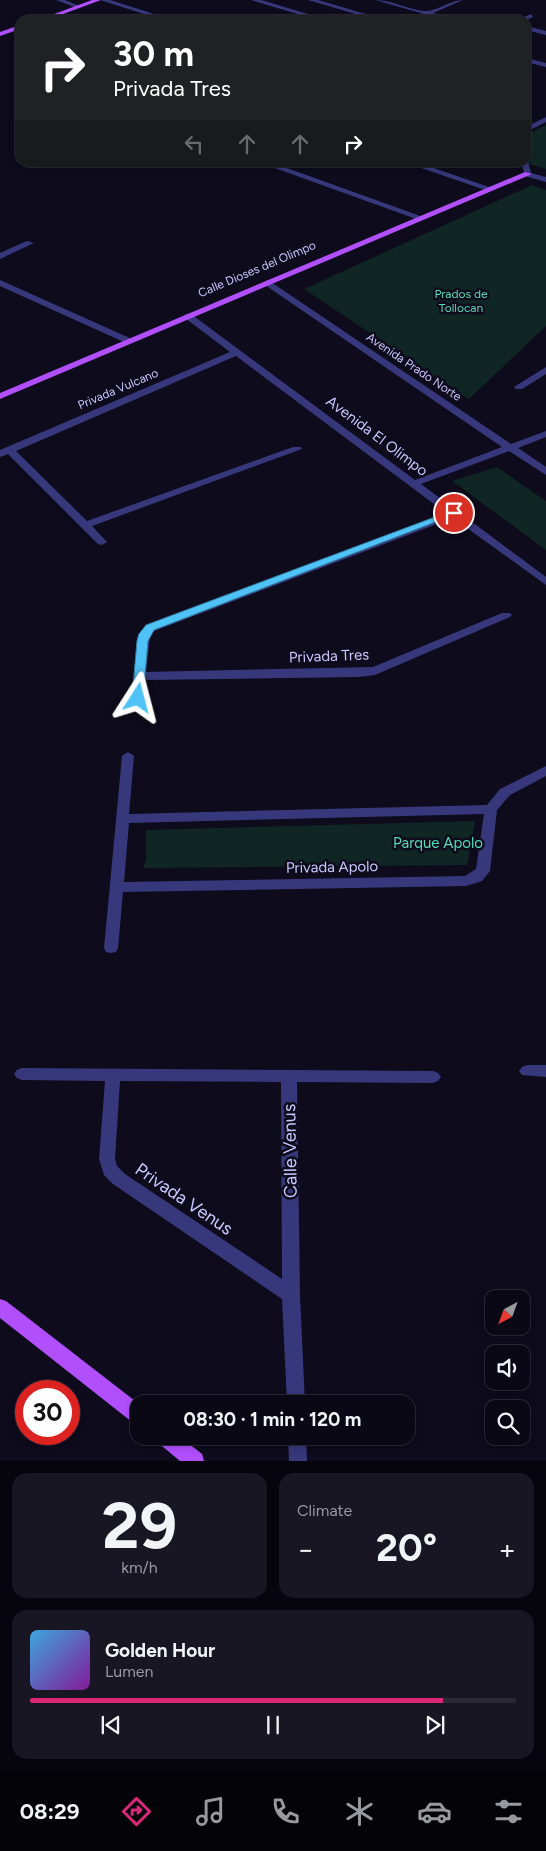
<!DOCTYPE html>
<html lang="en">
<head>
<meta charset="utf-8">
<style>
  :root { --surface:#0a0815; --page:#181622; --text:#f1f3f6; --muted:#999aa0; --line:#2a2934; --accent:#db2777 }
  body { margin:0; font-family:Figtree,sans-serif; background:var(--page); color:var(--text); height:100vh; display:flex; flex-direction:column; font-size:19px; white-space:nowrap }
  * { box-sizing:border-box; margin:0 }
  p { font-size:16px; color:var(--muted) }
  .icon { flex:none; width:28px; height:28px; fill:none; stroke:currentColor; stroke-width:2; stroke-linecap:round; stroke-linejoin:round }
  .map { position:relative; height:1461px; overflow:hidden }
  .side { display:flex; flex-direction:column; gap:12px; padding:12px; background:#06040c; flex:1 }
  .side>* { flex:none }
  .guide { position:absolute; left:15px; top:15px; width:516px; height:152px; border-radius:15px; box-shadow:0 2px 8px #0003,0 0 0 1px var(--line); background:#202124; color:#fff; overflow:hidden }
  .needle { width:32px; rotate:221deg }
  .buttons { position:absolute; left:485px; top:1290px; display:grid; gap:10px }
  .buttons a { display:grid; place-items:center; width:45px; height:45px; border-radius:10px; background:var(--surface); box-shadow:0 2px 8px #0003,0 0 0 1px var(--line); font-size:25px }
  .speed { position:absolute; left:15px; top:1380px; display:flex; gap:10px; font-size:25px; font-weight:700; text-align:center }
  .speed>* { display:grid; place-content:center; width:65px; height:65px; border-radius:50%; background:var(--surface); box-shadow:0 2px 8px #0003,0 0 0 1px var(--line); line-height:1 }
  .speed .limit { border:8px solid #d22; background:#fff; color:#111 }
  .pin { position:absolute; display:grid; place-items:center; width:42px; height:42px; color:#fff; margin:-21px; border:2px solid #fff; border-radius:50%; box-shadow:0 1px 5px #0007 }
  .me { position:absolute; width:55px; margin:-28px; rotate:9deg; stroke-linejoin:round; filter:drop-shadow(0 0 4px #0008) }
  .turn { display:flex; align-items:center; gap:18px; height:105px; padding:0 15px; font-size:22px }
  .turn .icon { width:65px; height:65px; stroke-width:2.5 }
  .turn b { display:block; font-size:35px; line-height:42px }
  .lanes { display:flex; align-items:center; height:48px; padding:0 15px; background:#0003; justify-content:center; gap:25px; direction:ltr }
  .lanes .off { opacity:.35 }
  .big { font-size:38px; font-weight:700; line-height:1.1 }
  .side .card { flex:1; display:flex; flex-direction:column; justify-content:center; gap:8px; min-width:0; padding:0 18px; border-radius:15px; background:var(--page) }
  .side .dial { align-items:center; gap:0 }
  .dial b { font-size:65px; line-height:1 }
  .song { display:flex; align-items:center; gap:15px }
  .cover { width:60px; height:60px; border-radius:8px; background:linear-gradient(135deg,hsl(200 70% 55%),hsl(290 70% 35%)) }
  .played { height:5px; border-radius:2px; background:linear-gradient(90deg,var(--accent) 85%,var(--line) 85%) }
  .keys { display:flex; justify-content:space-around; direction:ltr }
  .heat { display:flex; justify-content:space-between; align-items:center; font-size:28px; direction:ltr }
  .side .tiles { flex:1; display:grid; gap:12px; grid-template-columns:1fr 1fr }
  .card:last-child { grid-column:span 2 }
  .trip { position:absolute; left:130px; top:1395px; width:285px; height:50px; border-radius:15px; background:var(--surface); box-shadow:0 2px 8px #0003,0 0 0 1px var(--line); font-weight:700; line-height:50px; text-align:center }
  .dock { display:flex; height:80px; justify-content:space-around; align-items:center; background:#040308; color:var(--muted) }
  .dock .icon { width:35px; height:35px }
  .dock .selected { color:var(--accent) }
  .dock b { font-size:22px; color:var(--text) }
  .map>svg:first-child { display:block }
  .green { fill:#0f2624 }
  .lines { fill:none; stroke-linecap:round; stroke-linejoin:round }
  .minor { fill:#37387b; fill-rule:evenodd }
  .major { fill:#b14ffd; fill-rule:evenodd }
  .route { fill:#4fc3f7; stroke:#337fa1 }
  .labels { text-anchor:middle; stroke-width:5; stroke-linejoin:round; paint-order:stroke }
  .far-street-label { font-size:12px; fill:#cac7fe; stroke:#0d0b1c }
  .far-park-label { font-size:12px; fill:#55dcb2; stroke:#0d0b1c }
  .street-label { font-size:15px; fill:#cac7fe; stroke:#0d0b1c }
  .park-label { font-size:15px; fill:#55dcb2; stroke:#0d0b1c }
  .near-street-label { font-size:18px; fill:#cac7fe; stroke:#0d0b1c }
</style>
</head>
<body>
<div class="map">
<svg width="546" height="1461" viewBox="0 0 546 1461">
  <rect width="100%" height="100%" fill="#0d0b1c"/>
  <g class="green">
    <path d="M546,125V169L525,163L526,135Z"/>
    <path d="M532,185L546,190V326L469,399L304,289Z"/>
    <path d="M497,467L546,501V550L452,481Z"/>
    <path d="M475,821L467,865L143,868L146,860V830Z"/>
  </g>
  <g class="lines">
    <g class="minor">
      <path d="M56,0H65L82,7L77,8Z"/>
      <path d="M100,0H110L173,20H163Z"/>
      <path d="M251,0H261L328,20H318Z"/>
      <path d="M308,0H318L386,20H376Z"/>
      <path d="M375,0C393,0 408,10 425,11C436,12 450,0 463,0L433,13L455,20H445Z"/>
      <path d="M531,14L533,17L526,20H518Z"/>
      <path d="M526,26L546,31V35L526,30Z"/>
      <path d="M526,58L546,63V67L526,62Z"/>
      <path d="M546,117V122L526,132V127Z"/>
      <path d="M258,162H270L426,218L419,220Z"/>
      <path d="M404,162H416L495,189L488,191Z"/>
      <path d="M517,162H528L531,173L546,177V182L525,176L522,165Z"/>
      <path d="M27,241L34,243L0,259V253Z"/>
      <path d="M0,280L132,339L134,341L126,343L0,286Z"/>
      <path d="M268,280L511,444L546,431V437L518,448L546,467V475L509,451L421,484L546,577V585L453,518L154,631L150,636L146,672L373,667L502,613H510L512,615L510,617L375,675L358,677L146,680L144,698L138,702L134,701L132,698L137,641L138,635L146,625L446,513L236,356L16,451L87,521L293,447H301L302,449L92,526L107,542L102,545L98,544L8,454L0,457V450L230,352L185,318V314H191L415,480L502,447L265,285V281Z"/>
      <path d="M546,367V374L522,389H516L514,387Z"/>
      <path d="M128,752L134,756L129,814L487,805L500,789L546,766V776L510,795L497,810L490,871L482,881L466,886L123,892L118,948L116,952L111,953L106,952L104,948L122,756ZM484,814L476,869L465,876L124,882L129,823Z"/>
      <path d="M527,1065H546V1077L522,1075L519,1071L522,1067Z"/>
      <path d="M22,1068L433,1071L438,1073L441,1077L438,1081L433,1083L297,1082L300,1295L305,1404H287L282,1299L113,1184L104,1175L99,1159L105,1081L22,1080L17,1078L14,1074L17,1070ZM120,1081L281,1082L282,1279L125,1174L117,1166L115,1159Z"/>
      <path d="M288,1436H306L307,1461H289Z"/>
    </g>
    <g class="major">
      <path d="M92,0H101L47,20H38Z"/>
      <path d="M20,25V29L0,36V32Z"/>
      <path d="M525,172L532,174L0,399V393Z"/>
      <path d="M0,1299L6,1301L139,1404V1425L132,1422L0,1318Z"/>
      <path d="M155,1436H179L202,1454L204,1461H180L157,1442Z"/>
    </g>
  </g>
  <path class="route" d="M451,511L459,513L154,630L148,641L143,698L138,702L132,698L137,641L139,634L146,625Z"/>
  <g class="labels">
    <g class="far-street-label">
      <text transform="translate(257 269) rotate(-23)" y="4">Calle Dioses del Olimpo</text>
      <text transform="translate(414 367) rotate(34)" y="4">Avenida Prado Norte</text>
      <text transform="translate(118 389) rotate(-23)" y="4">Privada Vulcano</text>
    </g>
    <g class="far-park-label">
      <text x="461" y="298">Prados de<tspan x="461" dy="14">Tollocan</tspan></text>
    </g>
    <g class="street-label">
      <text transform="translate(377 436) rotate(37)" y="5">Avenida El Olimpo</text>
      <text transform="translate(329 656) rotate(-2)" y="5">Privada Tres</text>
      <text transform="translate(332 867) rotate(-1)" y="5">Privada Apolo</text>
    </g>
    <g class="park-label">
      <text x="438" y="848">Parque Apolo</text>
    </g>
    <g class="near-street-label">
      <text transform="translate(290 1151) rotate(-91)" y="6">Calle Venus</text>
      <text transform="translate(184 1199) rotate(34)" y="6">Privada Venus</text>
    </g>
  </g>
</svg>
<div class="buttons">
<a><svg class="needle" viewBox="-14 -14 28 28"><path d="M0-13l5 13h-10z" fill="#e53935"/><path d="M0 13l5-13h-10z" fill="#999aa0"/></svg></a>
<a><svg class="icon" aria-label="sound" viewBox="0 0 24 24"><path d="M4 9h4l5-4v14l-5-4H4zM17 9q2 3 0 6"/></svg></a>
<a><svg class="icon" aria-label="search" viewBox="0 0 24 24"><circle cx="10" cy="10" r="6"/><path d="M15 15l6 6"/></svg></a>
</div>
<div class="speed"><div class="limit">30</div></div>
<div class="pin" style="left:454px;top:513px;background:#d93025"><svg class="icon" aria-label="arrive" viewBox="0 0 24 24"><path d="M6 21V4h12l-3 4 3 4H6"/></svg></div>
<svg class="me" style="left:138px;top:698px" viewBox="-20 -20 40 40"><path d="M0-17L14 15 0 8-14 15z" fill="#4fc3f7" stroke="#fff" stroke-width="4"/></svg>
<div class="trip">08:30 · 1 min · 120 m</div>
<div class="guide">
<div class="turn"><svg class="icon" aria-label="right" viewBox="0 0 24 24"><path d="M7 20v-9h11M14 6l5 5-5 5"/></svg><div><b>30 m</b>Privada Tres</div></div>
<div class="lanes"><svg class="icon off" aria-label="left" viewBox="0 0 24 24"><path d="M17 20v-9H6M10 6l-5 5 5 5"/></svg><svg class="icon off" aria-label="ahead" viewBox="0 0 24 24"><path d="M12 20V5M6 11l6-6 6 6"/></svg><svg class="icon off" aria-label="ahead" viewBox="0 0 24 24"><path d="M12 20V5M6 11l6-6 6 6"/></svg><svg class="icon" aria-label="right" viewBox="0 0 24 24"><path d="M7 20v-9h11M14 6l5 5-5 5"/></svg></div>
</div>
</div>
<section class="side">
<div class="tiles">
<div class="card dial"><b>29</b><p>km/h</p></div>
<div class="card"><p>Climate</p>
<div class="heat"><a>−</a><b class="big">20°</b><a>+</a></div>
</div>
<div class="card">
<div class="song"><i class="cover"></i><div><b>Golden Hour</b><p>Lumen</p></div></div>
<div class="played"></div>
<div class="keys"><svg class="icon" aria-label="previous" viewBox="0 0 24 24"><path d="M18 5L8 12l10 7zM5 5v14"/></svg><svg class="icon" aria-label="pause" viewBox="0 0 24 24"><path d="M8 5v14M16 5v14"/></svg><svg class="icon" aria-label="next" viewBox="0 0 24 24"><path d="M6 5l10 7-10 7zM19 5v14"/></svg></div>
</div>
</div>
</section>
<nav class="dock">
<b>08:29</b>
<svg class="icon selected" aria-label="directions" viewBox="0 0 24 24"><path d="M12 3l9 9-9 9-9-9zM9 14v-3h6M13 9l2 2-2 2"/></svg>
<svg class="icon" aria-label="music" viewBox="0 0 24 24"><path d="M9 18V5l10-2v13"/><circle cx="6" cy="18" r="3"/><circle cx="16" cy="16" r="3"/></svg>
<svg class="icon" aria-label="phone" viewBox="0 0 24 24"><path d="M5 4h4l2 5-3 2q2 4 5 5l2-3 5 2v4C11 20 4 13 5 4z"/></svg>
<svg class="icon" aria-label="climate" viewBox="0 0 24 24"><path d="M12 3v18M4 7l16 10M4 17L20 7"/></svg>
<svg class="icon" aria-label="car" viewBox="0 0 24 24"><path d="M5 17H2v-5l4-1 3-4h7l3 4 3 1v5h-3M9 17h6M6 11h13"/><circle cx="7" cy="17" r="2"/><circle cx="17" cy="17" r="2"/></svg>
<svg class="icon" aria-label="filters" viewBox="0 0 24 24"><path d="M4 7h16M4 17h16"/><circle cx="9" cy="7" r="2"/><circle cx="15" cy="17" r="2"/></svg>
</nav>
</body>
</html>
